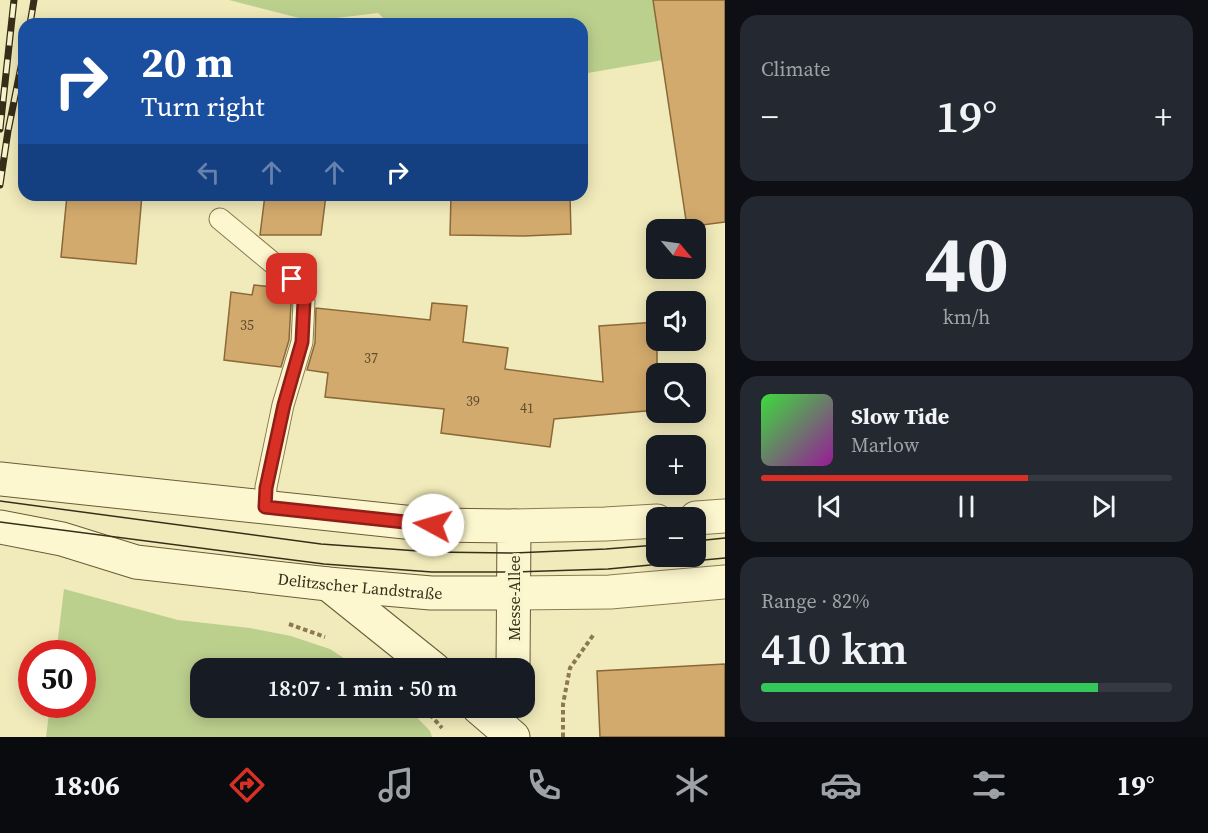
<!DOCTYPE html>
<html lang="en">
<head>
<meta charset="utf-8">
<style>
  :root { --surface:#171b24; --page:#242831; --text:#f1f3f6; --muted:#9ea1a6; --line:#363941; --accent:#d93025 }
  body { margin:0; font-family:"Source Serif 4",serif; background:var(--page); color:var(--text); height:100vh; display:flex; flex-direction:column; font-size:22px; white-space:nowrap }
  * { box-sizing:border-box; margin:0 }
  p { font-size:20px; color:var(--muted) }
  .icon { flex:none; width:33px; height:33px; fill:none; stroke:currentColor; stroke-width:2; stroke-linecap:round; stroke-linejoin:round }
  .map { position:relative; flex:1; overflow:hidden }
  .sheet { display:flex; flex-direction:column; gap:15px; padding:15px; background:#0d0f14; width:483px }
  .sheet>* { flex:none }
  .hud { position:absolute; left:18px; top:18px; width:570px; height:183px; border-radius:18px; box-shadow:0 3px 15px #0003; background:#1a4fa0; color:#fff; overflow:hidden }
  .needle { width:39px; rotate:119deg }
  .buttons { position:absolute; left:646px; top:219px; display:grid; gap:12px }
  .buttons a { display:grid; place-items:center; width:60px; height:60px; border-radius:12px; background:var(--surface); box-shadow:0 3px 15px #0003; font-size:30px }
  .speed { position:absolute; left:18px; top:640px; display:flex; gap:12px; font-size:30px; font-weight:700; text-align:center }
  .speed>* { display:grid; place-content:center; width:78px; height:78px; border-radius:50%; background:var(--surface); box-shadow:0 3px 15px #0003; line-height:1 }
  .speed .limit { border:9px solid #d22; background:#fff; color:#111 }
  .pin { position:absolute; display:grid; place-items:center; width:51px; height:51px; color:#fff; margin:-26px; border-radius:12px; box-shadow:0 3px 9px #0006 }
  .me { position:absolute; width:66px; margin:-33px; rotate:276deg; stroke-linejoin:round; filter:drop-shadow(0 0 4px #0008) }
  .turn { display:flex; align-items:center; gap:21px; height:126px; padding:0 24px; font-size:27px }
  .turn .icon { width:78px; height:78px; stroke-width:2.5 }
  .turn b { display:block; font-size:42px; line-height:51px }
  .lanes { display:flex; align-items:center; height:57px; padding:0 24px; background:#0003; justify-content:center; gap:30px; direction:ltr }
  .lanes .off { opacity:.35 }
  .big { font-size:45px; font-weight:600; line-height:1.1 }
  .sheet .tile { flex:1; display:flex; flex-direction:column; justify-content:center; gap:9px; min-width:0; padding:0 21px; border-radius:18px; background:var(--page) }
  .sheet .dial { align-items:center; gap:0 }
  .dial b { font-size:78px; line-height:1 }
  .song { display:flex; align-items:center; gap:18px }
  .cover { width:72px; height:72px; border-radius:9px; background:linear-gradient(135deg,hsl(120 70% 55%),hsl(300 70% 35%)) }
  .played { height:6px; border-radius:3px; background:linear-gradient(90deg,var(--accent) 65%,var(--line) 65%) }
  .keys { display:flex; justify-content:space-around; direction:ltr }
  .heat { display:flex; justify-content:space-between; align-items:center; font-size:33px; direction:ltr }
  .charge { height:9px; border-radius:4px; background:linear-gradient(90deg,#34c759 82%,var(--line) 0) }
  .trip { position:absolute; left:190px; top:658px; width:345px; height:60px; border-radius:18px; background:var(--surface); box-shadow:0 3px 15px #0003; font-weight:600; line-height:60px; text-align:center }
  .menu { display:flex; height:96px; justify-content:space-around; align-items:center; background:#090b0e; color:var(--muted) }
  .menu .icon { width:42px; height:42px }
  .menu .current { color:var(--accent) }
  .menu b { font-size:27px; color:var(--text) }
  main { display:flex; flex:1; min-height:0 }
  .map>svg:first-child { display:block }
  .green { fill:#bcd08e }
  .building { fill:#d3aa6d; stroke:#8b6837; stroke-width:1.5 }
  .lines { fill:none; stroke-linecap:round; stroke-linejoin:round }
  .service-casing { stroke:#8a7a53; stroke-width:23 }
  .tertiary-casing { stroke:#8a7a53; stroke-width:35 }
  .secondary-casing { stroke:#6b5b37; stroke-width:35 }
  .path { stroke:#8a7a53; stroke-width:4; stroke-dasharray:4.5 3; stroke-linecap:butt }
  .service { stroke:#fcf7ce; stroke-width:21 }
  .tertiary { stroke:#fcf7ce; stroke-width:33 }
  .secondary { stroke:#fcf7ce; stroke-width:33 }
  .tram { stroke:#372e1a; stroke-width:1.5 }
  .rail-casing { stroke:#372e1a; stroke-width:7 }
  .rail { stroke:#f8f4cb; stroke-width:4.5; stroke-dasharray:14; stroke-linecap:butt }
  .route-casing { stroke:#8d1f18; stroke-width:15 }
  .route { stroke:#d93025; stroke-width:10 }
  .labels { text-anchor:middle; stroke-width:6; stroke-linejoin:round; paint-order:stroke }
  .number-label { font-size:14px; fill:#5e4d2f }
  .street-label { font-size:16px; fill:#372e1a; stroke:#f8f4cb }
</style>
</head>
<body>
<main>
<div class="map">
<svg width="725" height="737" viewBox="0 0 725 737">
  <rect width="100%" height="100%" fill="#f1ebbb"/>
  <g class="green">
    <path d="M229,0H654L663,60L582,74V24H390L378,13L311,21Z"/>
    <path d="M64,589L178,620L250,628L291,636L330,649L360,669H201V708H408L430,731L432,737H46L50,705H82V654H56Z"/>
  </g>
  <g class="building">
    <path d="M653,0H725V222L687,227Z"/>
    <path d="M67,195H142L136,264L61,257Z"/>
    <path d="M265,195H326L321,235H260Z"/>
    <path d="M451,195H570L571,234L524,236L450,235Z"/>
    <path d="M254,285L282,288L291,304L289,340L281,367L224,360L231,292L252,295Z"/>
    <path d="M432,303L467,306L463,342L508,348L505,369L603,382L599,326L657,322V410L554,419L550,447L441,433L444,409L325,397L328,373L307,370L315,343L316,308L430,320Z"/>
    <path d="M725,664V737H600L597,671Z"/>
  </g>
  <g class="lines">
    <g class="service-casing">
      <path id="service" d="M220,219L292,279L304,301L302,342L283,405L266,487L265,507"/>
    </g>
    <g class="tertiary-casing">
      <g id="tertiary">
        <path d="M696,518L725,516"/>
        <path d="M514,526L605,524L657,521"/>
        <path d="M514,593L610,592L725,582"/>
      </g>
    </g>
    <g class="secondary-casing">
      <g id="secondary">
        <path d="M0,479L433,525L514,526L513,669"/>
        <path id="s1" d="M0,527L62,539L136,562L328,584L431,593H514"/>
        <path d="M328,584L434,669"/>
        <path d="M479,708L513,737"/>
      </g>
    </g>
    <g class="path">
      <path d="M289,624L325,637"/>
      <path d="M425,709L442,728"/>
      <path d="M563,737V704L570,668L594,634"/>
    </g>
    <use href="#service" class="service"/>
    <use href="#tertiary" class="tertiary"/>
    <use href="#secondary" class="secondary"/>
    <g class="tram">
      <path d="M0,501L321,544L432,552L514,553L606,549L657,545"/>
      <path d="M0,522L324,564L432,572H514L608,569L725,558"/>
      <path d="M696,541L725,538"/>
    </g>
    <g class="rail-casing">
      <g id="rail">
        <path d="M30,24L34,0"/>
        <path d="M0,129L14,0"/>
        <path d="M0,185L8,131L24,52"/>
      </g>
    </g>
    <use href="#rail" class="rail"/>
  </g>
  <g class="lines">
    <g class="route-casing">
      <path id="route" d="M292,279L304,301L302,342L284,405L266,488L265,507L433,525"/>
    </g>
    <use href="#route" class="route"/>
  </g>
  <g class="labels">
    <g class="number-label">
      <text x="247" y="330">35</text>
      <text x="371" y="363">37</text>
      <text x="473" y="406">39</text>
      <text x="527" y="413">41</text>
    </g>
    <g class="street-label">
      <text dy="6" stroke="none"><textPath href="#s1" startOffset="366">Delitzscher Landstraße</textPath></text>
      <text transform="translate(514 598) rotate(-90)" y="6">Messe-Allee</text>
    </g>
  </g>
</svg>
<div class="buttons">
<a><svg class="needle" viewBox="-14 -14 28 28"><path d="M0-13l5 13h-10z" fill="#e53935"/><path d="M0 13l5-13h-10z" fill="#9ea1a6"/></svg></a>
<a><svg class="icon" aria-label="sound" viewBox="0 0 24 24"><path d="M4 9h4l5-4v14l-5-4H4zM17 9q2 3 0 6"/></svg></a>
<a><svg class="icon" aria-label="search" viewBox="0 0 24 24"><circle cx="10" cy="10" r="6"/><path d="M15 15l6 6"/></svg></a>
<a>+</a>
<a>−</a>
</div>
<div class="speed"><div class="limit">50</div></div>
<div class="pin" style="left:292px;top:279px;background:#d93025"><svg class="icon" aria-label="arrive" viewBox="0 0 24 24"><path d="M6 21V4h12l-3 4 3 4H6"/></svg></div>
<svg class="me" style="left:433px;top:525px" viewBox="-20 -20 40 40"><circle r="19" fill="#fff"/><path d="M0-13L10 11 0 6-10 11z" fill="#d93025"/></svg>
<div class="trip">18:07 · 1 min · 50 m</div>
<div class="hud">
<div class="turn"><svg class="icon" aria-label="right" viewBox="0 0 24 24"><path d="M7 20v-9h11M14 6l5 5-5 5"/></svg><div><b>20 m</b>Turn right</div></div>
<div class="lanes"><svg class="icon off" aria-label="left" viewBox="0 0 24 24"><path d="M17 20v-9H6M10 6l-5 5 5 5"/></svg><svg class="icon off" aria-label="ahead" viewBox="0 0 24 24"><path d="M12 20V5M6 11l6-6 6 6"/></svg><svg class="icon off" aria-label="ahead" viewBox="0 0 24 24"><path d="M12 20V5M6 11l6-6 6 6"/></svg><svg class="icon" aria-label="right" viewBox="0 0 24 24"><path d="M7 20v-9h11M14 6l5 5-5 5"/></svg></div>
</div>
</div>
<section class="sheet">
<div class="tile"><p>Climate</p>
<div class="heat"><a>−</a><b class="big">19°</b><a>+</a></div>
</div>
<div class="tile dial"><b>40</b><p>km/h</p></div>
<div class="tile">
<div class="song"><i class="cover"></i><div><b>Slow Tide</b><p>Marlow</p></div></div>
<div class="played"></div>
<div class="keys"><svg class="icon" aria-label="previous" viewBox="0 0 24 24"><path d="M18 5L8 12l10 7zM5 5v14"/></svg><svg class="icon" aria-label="pause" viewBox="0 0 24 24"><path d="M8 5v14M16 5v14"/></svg><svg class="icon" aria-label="next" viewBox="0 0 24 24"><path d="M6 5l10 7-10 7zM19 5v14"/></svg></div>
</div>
<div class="tile"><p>Range · 82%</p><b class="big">410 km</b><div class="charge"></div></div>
</section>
</main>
<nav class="menu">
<b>18:06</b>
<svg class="icon current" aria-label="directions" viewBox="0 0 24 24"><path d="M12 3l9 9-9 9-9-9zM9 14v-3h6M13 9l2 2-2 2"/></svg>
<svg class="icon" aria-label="music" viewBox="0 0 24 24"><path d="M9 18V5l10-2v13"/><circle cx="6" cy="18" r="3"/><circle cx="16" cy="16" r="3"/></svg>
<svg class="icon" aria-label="phone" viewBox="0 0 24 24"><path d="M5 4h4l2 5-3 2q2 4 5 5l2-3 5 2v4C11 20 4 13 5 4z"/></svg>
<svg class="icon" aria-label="climate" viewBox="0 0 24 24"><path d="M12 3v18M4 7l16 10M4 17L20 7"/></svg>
<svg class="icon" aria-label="car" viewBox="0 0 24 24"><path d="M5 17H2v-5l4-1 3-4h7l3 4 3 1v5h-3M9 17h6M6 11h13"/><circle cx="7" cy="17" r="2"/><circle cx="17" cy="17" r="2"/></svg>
<svg class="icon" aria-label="filters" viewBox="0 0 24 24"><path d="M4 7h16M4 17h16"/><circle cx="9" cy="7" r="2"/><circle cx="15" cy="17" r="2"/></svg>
<b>19°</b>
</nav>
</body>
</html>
